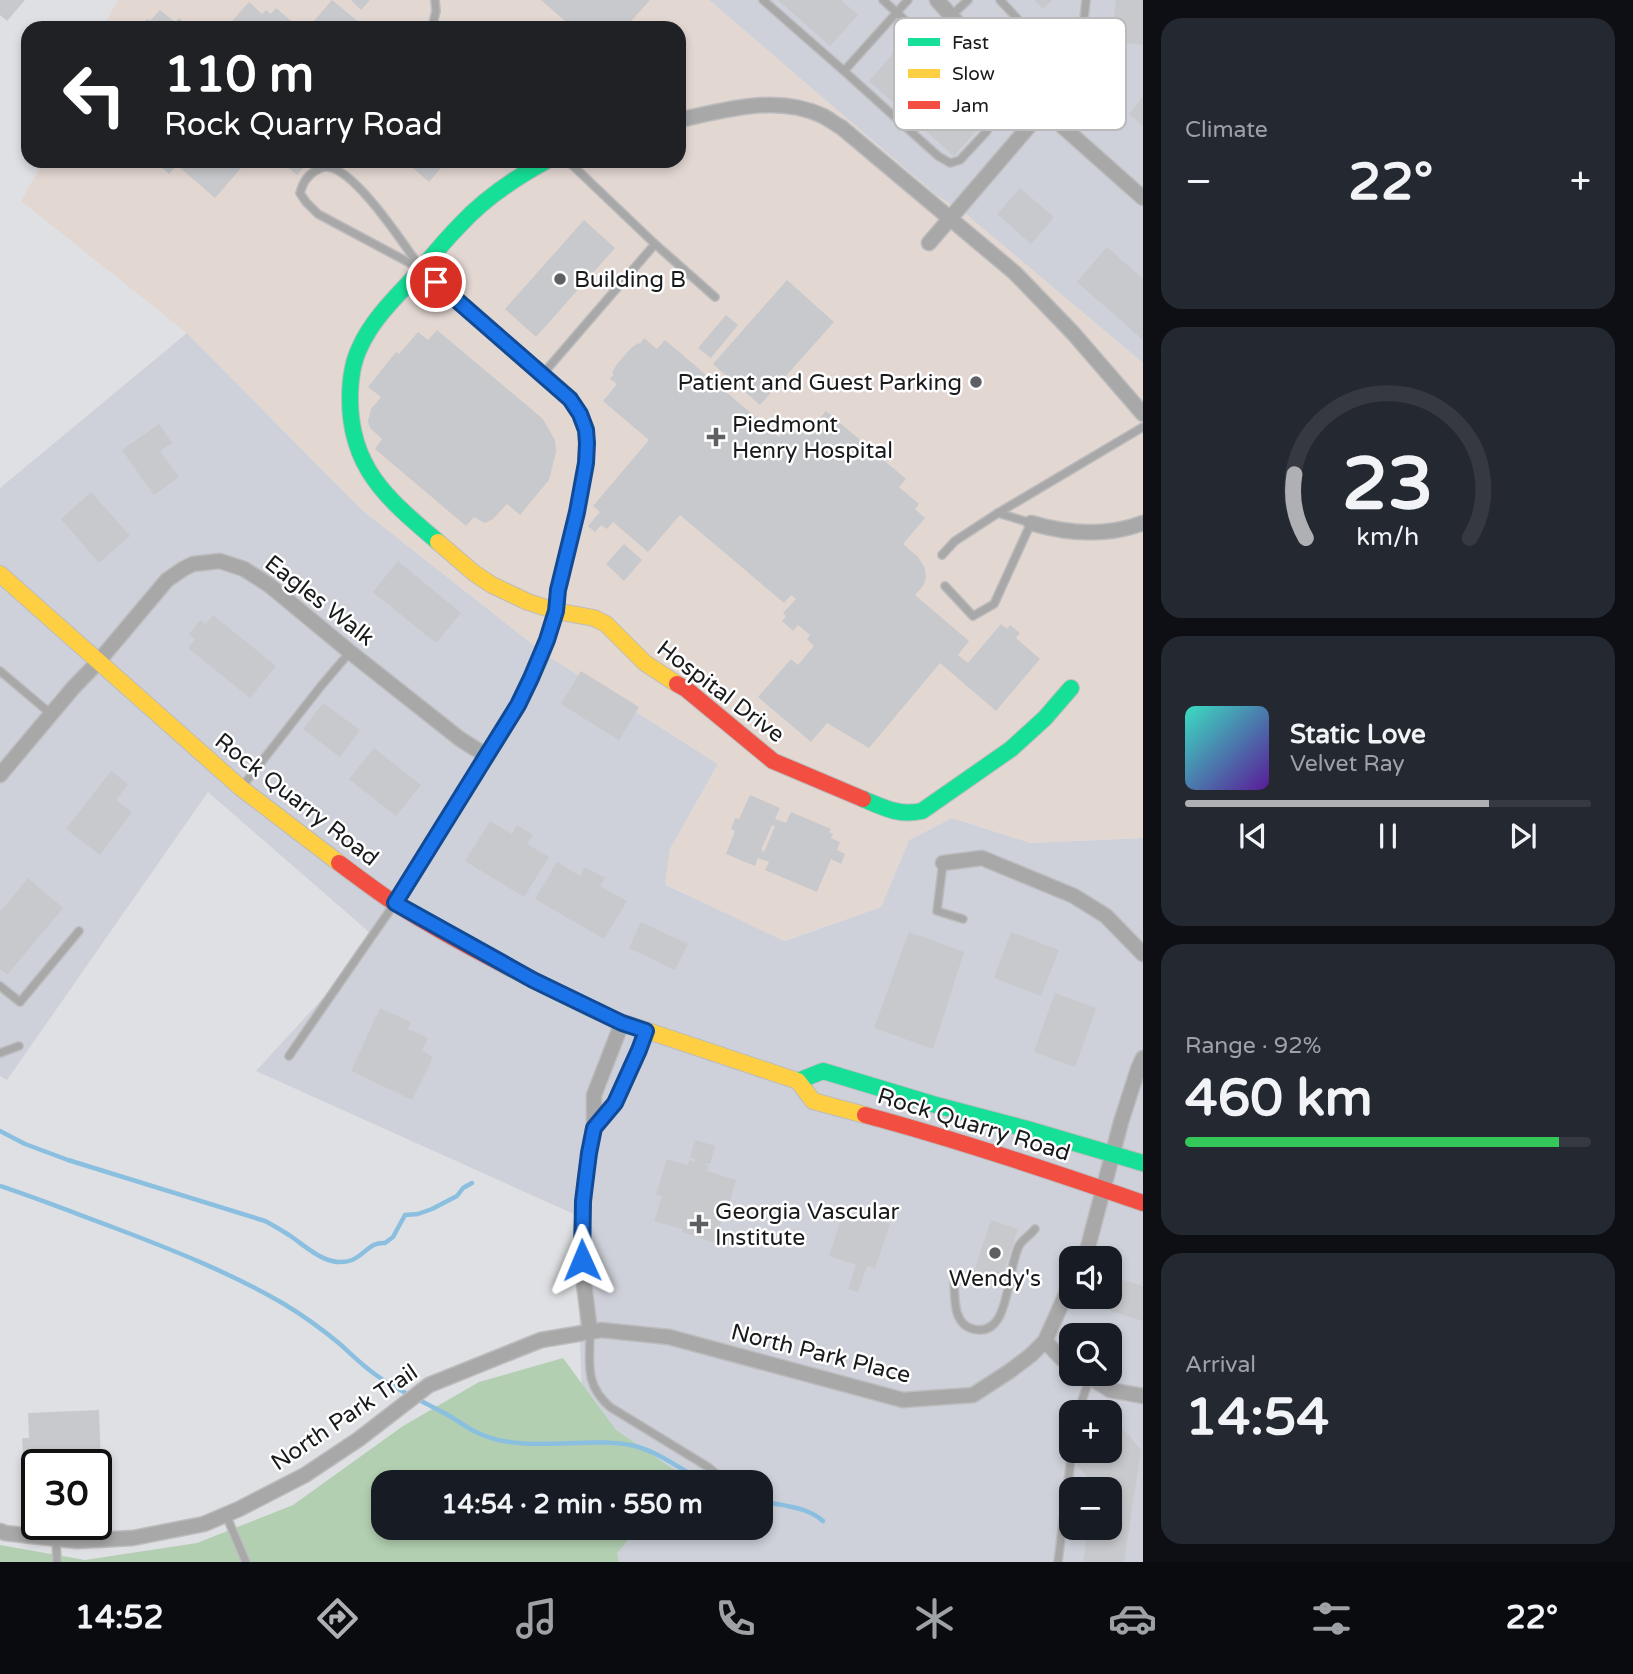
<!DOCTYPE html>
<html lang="en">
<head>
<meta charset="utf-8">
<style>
  :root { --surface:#171b24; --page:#242831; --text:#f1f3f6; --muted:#9ea1a6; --line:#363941; --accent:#afb0b3 }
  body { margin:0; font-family:"Varela Round",sans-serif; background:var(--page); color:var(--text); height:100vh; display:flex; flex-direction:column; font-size:26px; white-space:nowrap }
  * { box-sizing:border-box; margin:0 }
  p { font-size:23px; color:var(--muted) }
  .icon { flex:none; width:38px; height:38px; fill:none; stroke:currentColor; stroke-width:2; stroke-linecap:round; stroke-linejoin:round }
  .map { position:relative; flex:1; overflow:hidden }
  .panel { display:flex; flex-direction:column; gap:18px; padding:18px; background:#0d0f14; width:490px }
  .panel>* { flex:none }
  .top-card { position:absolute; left:21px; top:21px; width:665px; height:147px; border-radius:21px; box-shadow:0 4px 10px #0003; background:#202124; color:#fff; overflow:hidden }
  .controls { position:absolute; left:1059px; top:1246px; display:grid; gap:14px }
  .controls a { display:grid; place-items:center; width:63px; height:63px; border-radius:14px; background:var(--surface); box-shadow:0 4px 10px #0003; font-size:35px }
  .speed { position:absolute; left:21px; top:1449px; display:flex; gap:14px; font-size:35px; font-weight:700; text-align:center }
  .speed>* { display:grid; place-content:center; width:91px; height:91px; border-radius:50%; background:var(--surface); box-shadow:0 4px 10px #0003; line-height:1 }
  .speed .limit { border:4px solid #111; border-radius:10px; background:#fff; color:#111 }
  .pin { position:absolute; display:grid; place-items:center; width:60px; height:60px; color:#fff; margin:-30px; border:4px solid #fff; border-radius:50%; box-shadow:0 2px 7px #0007 }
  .me { position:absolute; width:77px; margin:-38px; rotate:359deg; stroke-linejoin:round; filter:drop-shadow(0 0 5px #0008) }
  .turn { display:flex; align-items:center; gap:24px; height:147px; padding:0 28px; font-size:32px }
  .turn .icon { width:91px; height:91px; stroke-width:2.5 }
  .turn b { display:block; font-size:49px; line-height:60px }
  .big { font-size:52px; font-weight:700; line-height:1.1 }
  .panel .card { flex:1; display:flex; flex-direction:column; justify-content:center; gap:10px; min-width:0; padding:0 24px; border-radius:21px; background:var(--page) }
  .panel .dial { align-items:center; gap:0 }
  .dial svg { height:182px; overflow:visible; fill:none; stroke:var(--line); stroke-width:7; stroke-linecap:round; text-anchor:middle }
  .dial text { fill:var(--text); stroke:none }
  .song { display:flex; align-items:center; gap:21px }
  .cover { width:84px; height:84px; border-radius:10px; background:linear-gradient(135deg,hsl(170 70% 55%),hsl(270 70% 35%)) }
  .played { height:7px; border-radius:4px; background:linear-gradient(90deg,var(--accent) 75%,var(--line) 75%) }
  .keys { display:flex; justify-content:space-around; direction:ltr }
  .heat { display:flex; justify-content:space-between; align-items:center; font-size:38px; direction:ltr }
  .charge { height:10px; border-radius:5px; background:linear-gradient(90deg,#34c759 92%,var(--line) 0) }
  .trip { position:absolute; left:371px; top:1470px; width:402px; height:70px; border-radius:21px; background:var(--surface); box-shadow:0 4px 10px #0003; font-weight:700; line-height:70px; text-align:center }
  .dock { display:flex; height:112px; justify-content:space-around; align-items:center; background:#090b0e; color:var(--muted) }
  .dock .icon { width:49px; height:49px }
  .dock .on { color:var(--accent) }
  .dock b { font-size:32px; color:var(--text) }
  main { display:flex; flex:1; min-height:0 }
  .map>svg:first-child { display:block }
  .built { fill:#ced1d9; fill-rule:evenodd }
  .medical { fill:#e3d7d2 }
  .forest { fill:#b2d0b1 }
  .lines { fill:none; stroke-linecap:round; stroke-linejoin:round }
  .stream { stroke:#8bbfe0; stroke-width:4.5 }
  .building { fill:#c8c9cc; fill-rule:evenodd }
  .lane-casing { stroke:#bcbcbe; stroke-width:10 }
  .street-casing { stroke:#bcbcbe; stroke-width:17 }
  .fast-casing { stroke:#bcbcbe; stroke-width:18 }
  .slow-casing { stroke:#bcbcbe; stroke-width:18 }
  .jam-casing { stroke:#bcbcbe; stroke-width:18 }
  .lane { stroke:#a8a8a8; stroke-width:7 }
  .street { stroke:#a8a8a8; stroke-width:14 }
  .fast { stroke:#16e098; stroke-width:16 }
  .slow { stroke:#ffcf43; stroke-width:16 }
  .jam { stroke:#f24e42; stroke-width:16 }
  .route-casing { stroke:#114b97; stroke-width:18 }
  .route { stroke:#1a73e8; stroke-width:12 }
  .poi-dot { fill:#5e5f62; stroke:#fff; stroke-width:2.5 }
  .labels { text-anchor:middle; stroke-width:5; stroke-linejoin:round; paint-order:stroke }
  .poi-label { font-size:23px; fill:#191a1c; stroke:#fff; text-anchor:start }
  .street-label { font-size:23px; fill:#191a1c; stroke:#fff }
  .key { fill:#fff; stroke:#bababb; stroke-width:2 }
  .key-label { font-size:19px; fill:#191a1c }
</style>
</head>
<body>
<main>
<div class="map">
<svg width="1143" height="1562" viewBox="0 0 1143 1562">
  <rect width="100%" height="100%" fill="#dfe0e3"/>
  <g class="built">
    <path d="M709,0H1143V363L967,215L936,195Z"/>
    <path d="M187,333L362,510L545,654L718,764L670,849L666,885L785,941L881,907L909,840L952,818L1031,843L1143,838V1562H577L578,1528H761V1482H581L583,1431L576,1215L256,1071L377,939L208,792L7,1080L0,1076V488ZM1071,1258H1110V1297H1071ZM1071,1335H1110V1374H1071ZM1071,1412H1110V1451H1071ZM1071,1489H1110V1528H1071Z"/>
  </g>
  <path class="medical" d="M118,0H709L936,195L967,215L1143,363V838L1031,843L952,818L909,840L881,907L784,941L665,884L670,849L718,764L545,654L362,510L187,333L21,201L44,161H679V28H102Z"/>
  <path class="forest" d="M563,1358L616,1430L692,1482H383V1528H638L617,1553L619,1562H0V1545L85,1560L197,1543L293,1505L403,1426L479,1382Z"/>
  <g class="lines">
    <g class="stream">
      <path d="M0,1131L25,1144L68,1160L265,1221C273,1225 281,1230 289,1235C307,1247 328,1269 352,1260C366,1254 369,1242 385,1243L393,1237L405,1215L418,1214L432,1209L457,1196L463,1188L472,1183"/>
      <path d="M0,1186C39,1199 77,1214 115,1228C173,1250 231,1273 284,1304C304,1316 323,1330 340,1344C352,1355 363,1366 376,1375C398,1391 423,1401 446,1414C457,1420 467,1428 478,1433C524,1455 587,1435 635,1446C661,1453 682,1471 706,1482"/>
      <path d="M761,1501C781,1506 807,1506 823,1521"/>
    </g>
  </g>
  <g class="building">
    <path d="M0,0H25L7,21L0,15Z"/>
    <path d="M332,0L360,23L355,28H308Z"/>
    <path d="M351,0H370L361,10Z"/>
    <path d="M541,0H650L625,28H573Z"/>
    <path d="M778,0H841L858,15L830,46Z"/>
    <path d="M1034,0H1052L1043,9Z"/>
    <path d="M1116,0H1143V45L1111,41Z"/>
    <path d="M249,2L262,14L266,10L271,14L276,8L296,25L293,28H226Z"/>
    <path d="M160,10L175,22L179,18L191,28H139L147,19L150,21Z"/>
    <path d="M897,49L982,124L954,156L869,81Z"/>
    <path d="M1143,97V126L1129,114Z"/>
    <path d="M154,161H247L215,198L177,165L169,174Z"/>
    <path d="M280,161H306L308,163L297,175Z"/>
    <path d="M419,161H447L429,182L413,168Z"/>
    <path d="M1020,188L1054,217L1031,244L997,214Z"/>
    <path d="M584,220L615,248L536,337L505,309Z"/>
    <path d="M1107,247L1143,279V340L1077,282Z"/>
    <path d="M787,280L834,322L760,405L713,364Z"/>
    <path d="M726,315L738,325L711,358L698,348Z"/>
    <path d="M437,330L543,419L555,440L556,452L549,480L520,515L507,504L493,519L485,523L474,517L466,526L375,449L382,439L370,428L368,421L371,409L381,397L368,387L396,352L399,354L418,332L428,340Z"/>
    <path d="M644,338L657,349L665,340L779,437L792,422L806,435L826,411L906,479L899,487L919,504L915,509L925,518L903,544L918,557L925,568L926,578L923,586L915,595L969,641L958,655L968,663L1001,624L1007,629L1010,625L1020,633L1016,638L1040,659L996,711L940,663L869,748L827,723L811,742L758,697L791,659L798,665L814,646L807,639L810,635L798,625L793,631L782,621L786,616L783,613L796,599L791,595L784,603L680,515L648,552L613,522L607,529L601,525L595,532L588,526L600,512L593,506L649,440L603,401L617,384L610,379L614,374L612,373L617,364L630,349L638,343L640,344Z"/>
    <path d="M159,424L172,443L160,451L179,477L154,495L122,450Z"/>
    <path d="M91,492L130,536L99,563L61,519Z"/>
    <path d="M624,544L642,560L624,581L606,564Z"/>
    <path d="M398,561L461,613L436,643L373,592Z"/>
    <path d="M213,615L276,666L250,698L188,648L195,639L189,634L200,620L206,624Z"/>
    <path d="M581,671L639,707L619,740L561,704Z"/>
    <path d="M323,703L360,730L340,757L303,729Z"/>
    <path d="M374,748L421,785L396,816L349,779Z"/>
    <path d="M111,771L128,784L116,800L132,812L100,855L66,829Z"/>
    <path d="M750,795L780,808L775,819L786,823L791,812L831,829L829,832L833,834L831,838L840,842L837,850L845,854L841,864L831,859L817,892L765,870L769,862L758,858L755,866L726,854L735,831L731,829L735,818L739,819ZM772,825L775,826L764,852L761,850Z"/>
    <path d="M490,821L512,834L517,825L533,835L527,844L549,857L524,897L465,861Z"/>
    <path d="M557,862L580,876L585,867L605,878L600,886L627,901L604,939L535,899Z"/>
    <path d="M28,878L63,908L7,975L0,969V912Z"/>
    <path d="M641,922L688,944L675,970L629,948Z"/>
    <path d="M909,932L964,952L933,1049L874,1028Z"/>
    <path d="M1011,932L1059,950L1041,996L994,978Z"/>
    <path d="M1055,993L1096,1008L1075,1067L1034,1052Z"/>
    <path d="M380,1008L411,1022L408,1029L428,1038L422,1051L433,1057L412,1100L351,1071Z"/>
    <path d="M695,1140L715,1146L710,1164L705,1163V1165L709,1166L707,1171L736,1180L726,1215H723L715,1243L682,1232V1229L654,1221L662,1196L656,1195L667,1159L688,1165L689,1160L694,1162L695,1159L690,1158Z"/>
    <path d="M844,1210L890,1224L875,1268L867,1266L858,1292L848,1289L856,1265L829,1256Z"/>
    <path d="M991,1220L1018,1229L999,1286L972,1277Z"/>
    <path d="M1120,1279L1143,1286V1321L1110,1311Z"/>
    <path d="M99,1410L101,1464L37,1465V1467H30L29,1454H23L22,1438H29L28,1413Z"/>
    <path d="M1118,1423L1141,1450L1124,1562H1083L1088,1528H1110V1489H1094L1095,1486L1074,1462L1087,1451H1110V1431Z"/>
  </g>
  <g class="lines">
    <g class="lane-casing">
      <g id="lane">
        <path d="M763,0L844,71L908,0"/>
        <path d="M1000,0L1039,42L1079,68L1086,0"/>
        <path d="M951,16L968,0"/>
        <path d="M432,28L436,11L435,0"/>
        <path d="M844,71L938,156L950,163L960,160L987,131L994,113L991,99L883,0"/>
        <path d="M967,77L987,56"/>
        <path d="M655,244L715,297"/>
        <path d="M420,267C405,246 352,164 325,167C321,167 318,170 315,171C306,177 303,183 300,193L306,202L318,214L421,269L570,399C577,410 583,420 586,433C590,454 584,477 580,498C572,535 560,572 556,610"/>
        <path d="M542,375L655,244L568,161"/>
        <path d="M998,513L1143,427"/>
        <path d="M942,555L955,541L998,513L1031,523L994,604L973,616L945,586"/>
        <path d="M0,671L51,714"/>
        <path d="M241,788L321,686L350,652"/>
        <path d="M943,863L937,911L963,919"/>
        <path d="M0,986L20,1002L79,931"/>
        <path d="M0,1053L19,1046"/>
        <path d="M289,1056L395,903"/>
        <path d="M954,1278C955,1296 952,1324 973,1329C1012,1339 1006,1266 1020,1244C1024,1239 1031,1234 1035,1229"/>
        <path d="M590,1332C590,1364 584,1384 610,1407L708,1467L726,1482"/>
        <path d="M1078,1412L1090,1377"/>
        <path d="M226,1515L246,1562"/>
        <path d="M56,1539L57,1562"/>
        <path d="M1058,1562L1072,1451"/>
      </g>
    </g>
    <g class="street-casing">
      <g id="street">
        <path d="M937,0L987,56L1044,110L1143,198"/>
        <path d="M679,120C725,110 778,94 823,116C829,119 835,124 841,127L1015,273L1073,333L1143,414"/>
        <path d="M929,243L1079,68"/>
        <path d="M1031,523C1068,534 1106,537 1143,523"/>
        <path d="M0,775L73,688L98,662L167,580L183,569L193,564L220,561L244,569L269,585L350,652L460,739L487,756"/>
        <path d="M943,863L982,858L1074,896L1106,916L1143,954"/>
        <path d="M395,903L518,705L540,660L556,611"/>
        <path d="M594,1127L615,1103L639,1050L646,1031"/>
        <path d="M1083,1258L1088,1247L1121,1122L1138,1069L1143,1058"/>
        <path d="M590,1331L583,1276L581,1244L585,1180L594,1127V1095L622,1023"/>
        <path d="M1045,1341L1061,1358L1071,1364"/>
        <path d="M1085,1374L1110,1390L1143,1396"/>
        <path d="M0,1531L5,1533L77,1541L133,1538L204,1524L239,1509L305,1475L359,1439L429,1385L541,1340L601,1330L669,1337L903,1400L973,1395L1010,1371L1031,1355L1045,1341L1071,1283"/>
      </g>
    </g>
    <g class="fast-casing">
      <g id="fast">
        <path d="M438,542C389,500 350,469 350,399C350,382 352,363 360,347C373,318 398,295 419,272C432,256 446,239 461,224C485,198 515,178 546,161"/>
        <path d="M863,799C885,808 899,816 922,811L1011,749L1045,718L1071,688"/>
        <path d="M798,1081L823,1071L936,1105L1027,1129L1143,1163"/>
      </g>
    </g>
    <g class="slow-casing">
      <g id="slow">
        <path d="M438,542L474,573L492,585L528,602L556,611L594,618L606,624L645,663L677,684"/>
        <path d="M0,574L241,788L339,863"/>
        <path d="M615,1020L798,1081L813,1101L865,1115"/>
      </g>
    </g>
    <g class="jam-casing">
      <g id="jam">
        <path d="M677,684L686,689L773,761L863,799"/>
        <path d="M339,863C358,877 376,891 396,904C466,948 541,984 615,1020"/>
        <path d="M865,1115C959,1140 1051,1171 1143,1203"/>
      </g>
    </g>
    <use href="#lane" class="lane"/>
    <use href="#street" class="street"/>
    <use href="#fast" class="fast"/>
    <use href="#slow" class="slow"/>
    <use href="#jam" class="jam"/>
  </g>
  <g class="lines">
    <g class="route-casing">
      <path id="route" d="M436,282L570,399L580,414L586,430L587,443L586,463L577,512L558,590L556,611L547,640L531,678L518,705L395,903L533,980L622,1023L646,1031L639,1050L615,1103L594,1128L589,1153L583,1201L582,1260"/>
    </g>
    <use href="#route" class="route"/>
  </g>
  <g class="poi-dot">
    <circle cx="560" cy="279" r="7"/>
    <circle cx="976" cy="382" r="7"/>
    <path d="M712.5 426.5h7v7h7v7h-7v7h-7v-7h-7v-7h7z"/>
    <path d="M695.5 1213.5h7v7h7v7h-7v7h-7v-7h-7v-7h7z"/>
    <circle cx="995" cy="1253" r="7"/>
  </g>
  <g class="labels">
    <g class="poi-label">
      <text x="574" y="287">Building B</text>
      <text x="962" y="390" text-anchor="end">Patient and Guest Parking</text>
      <text x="732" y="432">Piedmont<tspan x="732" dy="26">Henry Hospital</tspan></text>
      <text x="715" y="1219">Georgia Vascular<tspan x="715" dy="26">Institute</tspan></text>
      <text x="995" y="1286" text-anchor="middle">Wendy's</text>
    </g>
    <g class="street-label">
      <text transform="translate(320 600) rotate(38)" y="8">Eagles Walk</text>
      <text transform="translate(721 691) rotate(37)" y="8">Hospital Drive</text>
      <text transform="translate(297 799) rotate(38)" y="8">Rock Quarry Road</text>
      <text transform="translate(974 1124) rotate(17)" y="8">Rock Quarry Road</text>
      <text transform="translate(821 1353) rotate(14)" y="8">North Park Place</text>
      <text transform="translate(344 1417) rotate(-34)" y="8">North Park Trail</text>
    </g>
  </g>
  <rect x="894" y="18" width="232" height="112" rx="10" class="key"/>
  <rect x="908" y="38" width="32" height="8" fill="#16e098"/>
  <rect x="908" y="69" width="32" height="9" fill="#ffcf43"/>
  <rect x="908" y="101" width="32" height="8" fill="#f24e42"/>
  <g class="key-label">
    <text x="952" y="49">Fast</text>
    <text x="952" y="80">Slow</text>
    <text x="952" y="112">Jam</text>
  </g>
</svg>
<div class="controls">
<a><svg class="icon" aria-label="sound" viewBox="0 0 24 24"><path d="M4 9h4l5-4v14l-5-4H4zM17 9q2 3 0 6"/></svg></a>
<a><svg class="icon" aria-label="search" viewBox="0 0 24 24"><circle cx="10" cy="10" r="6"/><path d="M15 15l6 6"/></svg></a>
<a>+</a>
<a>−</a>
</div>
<div class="speed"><div class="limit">30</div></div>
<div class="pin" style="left:436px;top:282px;background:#d93025"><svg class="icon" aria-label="arrive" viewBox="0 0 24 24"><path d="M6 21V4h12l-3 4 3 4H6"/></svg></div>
<svg class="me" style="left:582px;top:1260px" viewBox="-20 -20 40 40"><path d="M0-17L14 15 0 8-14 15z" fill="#1a73e8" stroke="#fff" stroke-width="4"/></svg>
<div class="trip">14:54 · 2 min · 550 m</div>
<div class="top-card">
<div class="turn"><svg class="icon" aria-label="left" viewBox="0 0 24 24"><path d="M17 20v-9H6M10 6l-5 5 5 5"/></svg><div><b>110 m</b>Rock Quarry Road</div></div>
</div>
</div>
<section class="panel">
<div class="card"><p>Climate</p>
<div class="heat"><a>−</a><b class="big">22°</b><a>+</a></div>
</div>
<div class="card dial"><svg viewBox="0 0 100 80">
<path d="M14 69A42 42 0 1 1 86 69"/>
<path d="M14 69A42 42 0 0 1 9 41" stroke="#afb0b3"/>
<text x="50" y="56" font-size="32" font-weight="700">23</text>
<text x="50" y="72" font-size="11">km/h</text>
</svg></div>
<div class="card">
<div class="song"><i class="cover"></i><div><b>Static Love</b><p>Velvet Ray</p></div></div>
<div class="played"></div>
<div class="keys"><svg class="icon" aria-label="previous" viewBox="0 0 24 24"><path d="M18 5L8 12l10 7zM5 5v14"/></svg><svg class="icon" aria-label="pause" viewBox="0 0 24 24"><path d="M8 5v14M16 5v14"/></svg><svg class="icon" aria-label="next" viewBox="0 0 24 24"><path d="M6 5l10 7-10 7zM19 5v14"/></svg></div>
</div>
<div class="card"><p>Range · 92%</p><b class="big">460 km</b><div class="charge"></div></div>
<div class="card"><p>Arrival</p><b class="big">14:54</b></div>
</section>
</main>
<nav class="dock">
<b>14:52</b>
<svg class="icon on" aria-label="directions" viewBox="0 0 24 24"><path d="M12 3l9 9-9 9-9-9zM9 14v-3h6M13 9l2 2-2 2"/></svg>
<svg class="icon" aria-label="music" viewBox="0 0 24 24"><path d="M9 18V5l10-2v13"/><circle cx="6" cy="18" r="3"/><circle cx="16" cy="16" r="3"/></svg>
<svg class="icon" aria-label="phone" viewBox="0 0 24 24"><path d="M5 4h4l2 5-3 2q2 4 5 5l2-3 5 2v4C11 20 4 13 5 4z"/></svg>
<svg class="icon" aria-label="climate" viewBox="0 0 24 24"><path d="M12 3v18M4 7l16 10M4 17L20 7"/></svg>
<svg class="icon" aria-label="car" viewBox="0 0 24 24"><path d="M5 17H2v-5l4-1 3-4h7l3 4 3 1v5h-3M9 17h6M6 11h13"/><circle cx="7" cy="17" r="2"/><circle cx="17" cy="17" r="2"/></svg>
<svg class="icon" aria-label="filters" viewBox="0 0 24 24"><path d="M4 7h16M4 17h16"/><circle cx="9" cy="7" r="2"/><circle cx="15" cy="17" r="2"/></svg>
<b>22°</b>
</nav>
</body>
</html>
